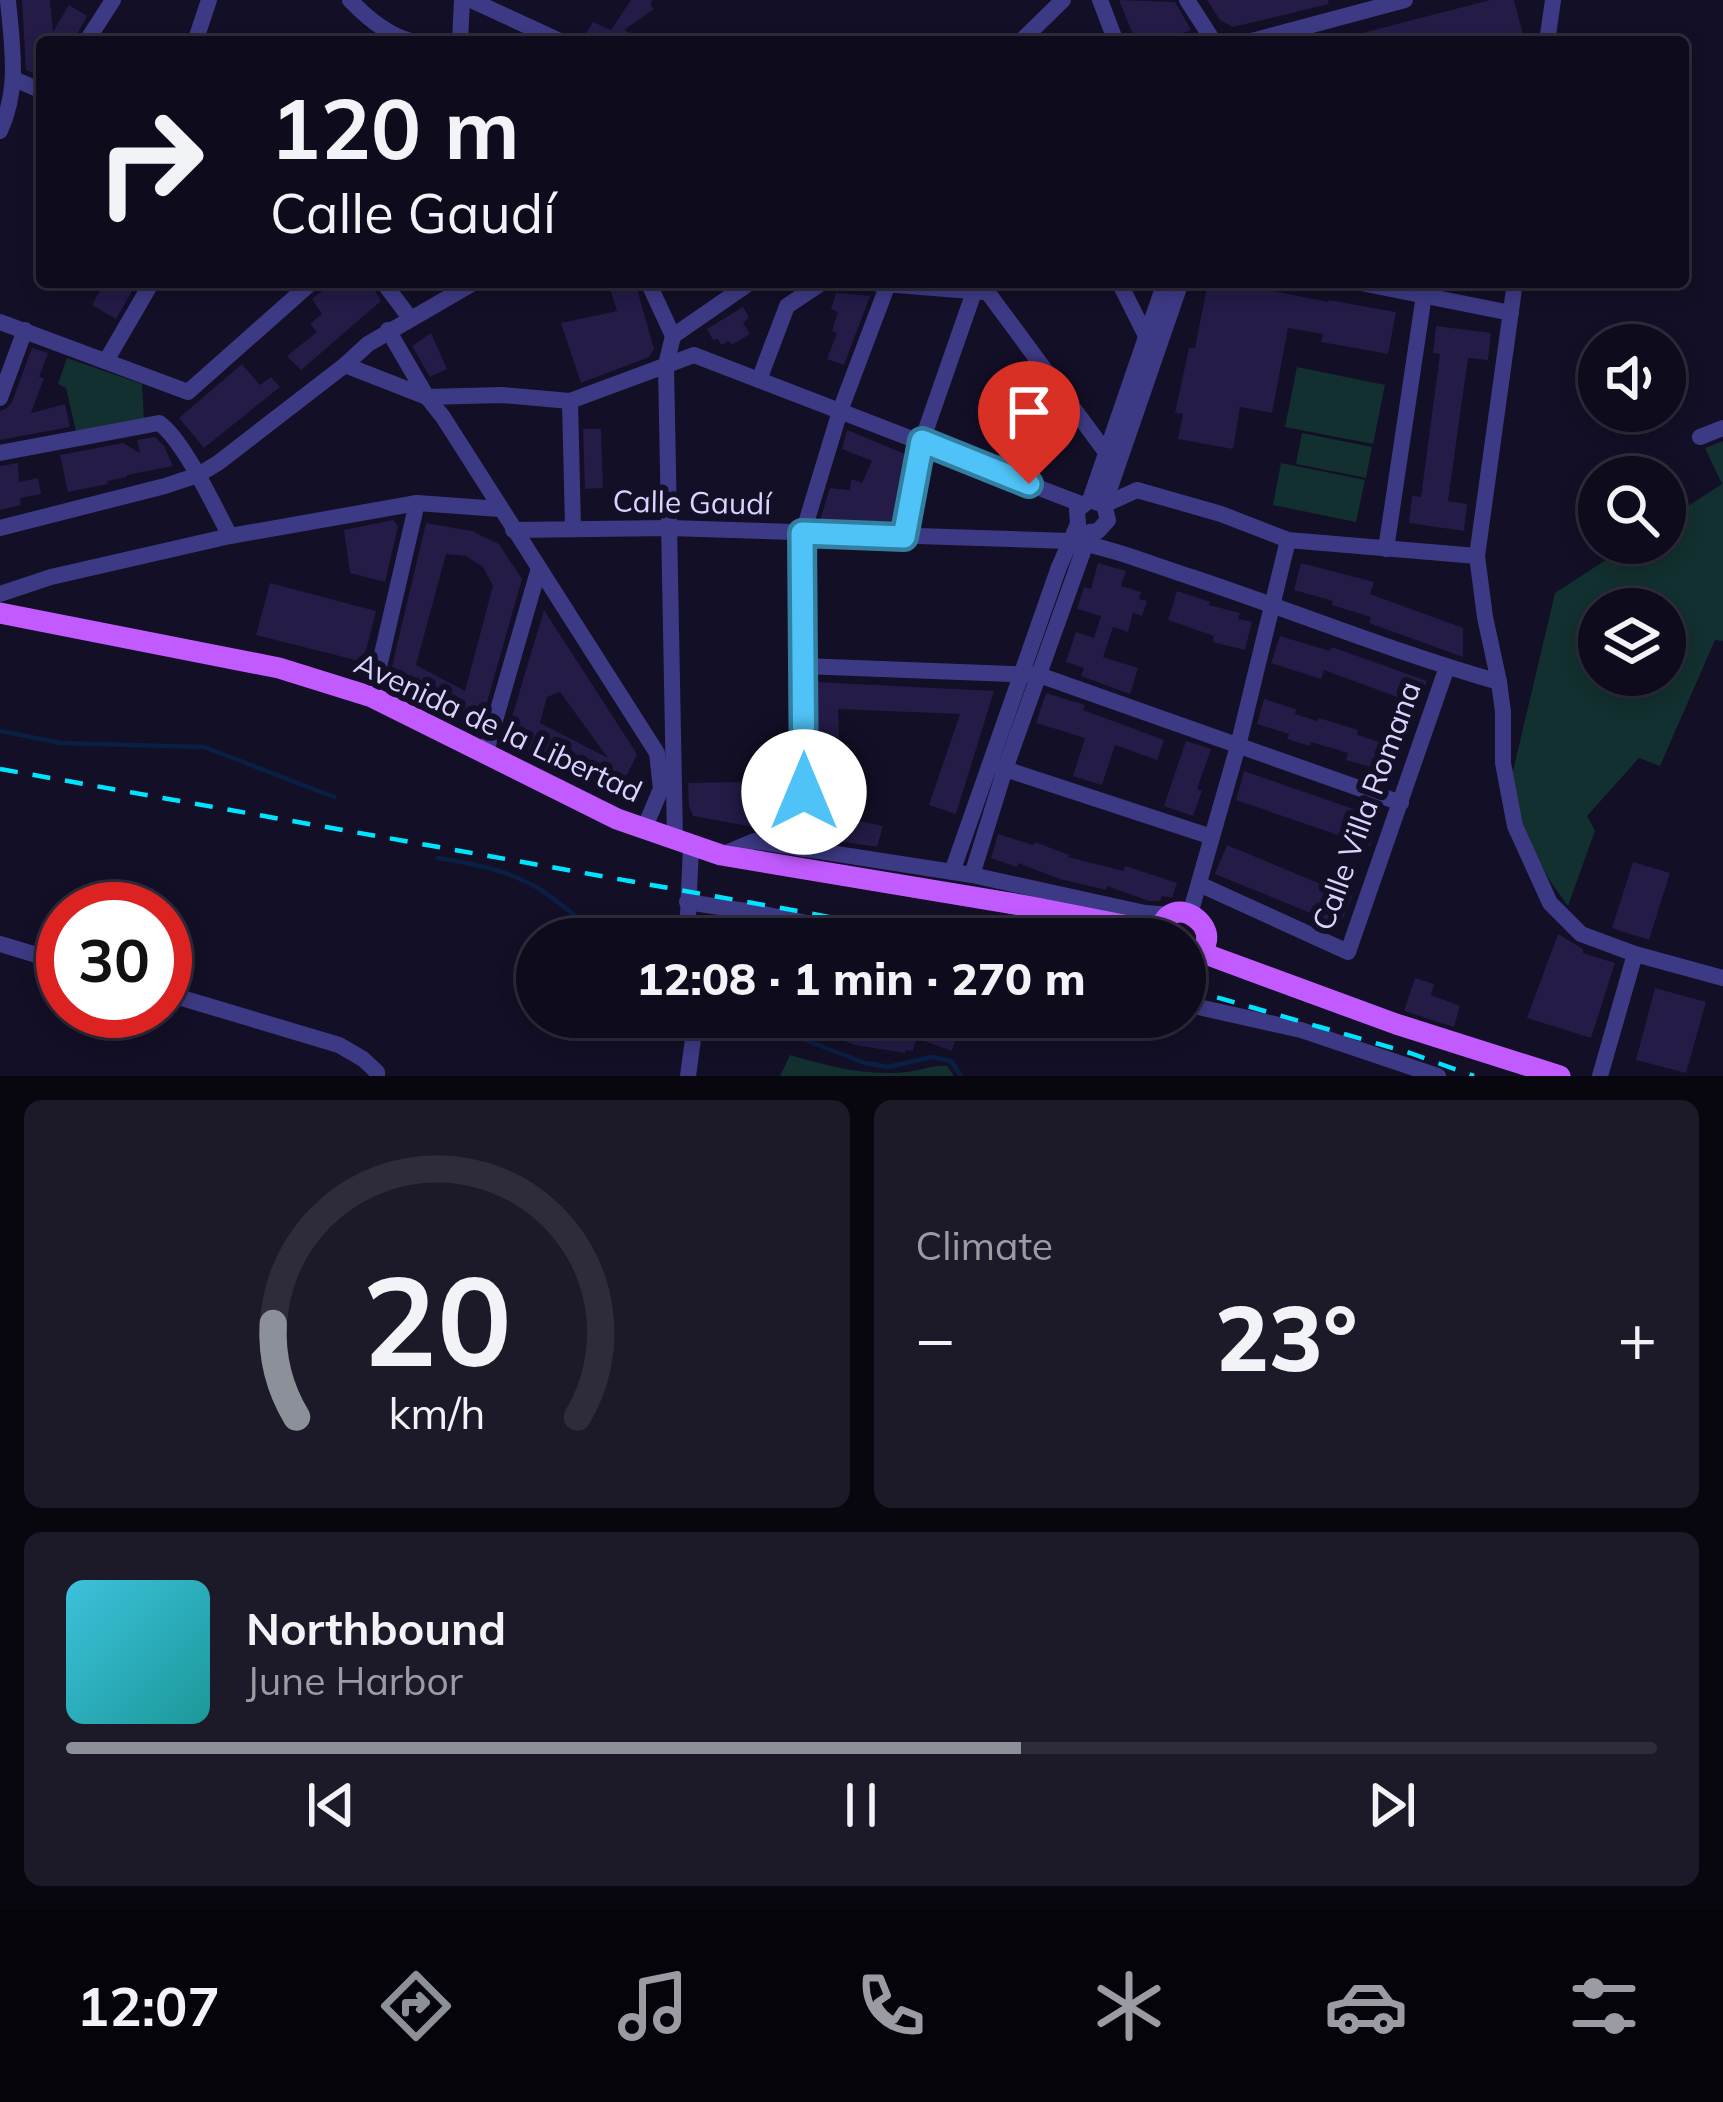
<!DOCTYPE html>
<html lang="en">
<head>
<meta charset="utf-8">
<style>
  :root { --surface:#0e0b1c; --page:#1c1929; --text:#f1f3f6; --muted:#9b9ba3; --line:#2e2b3b; --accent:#8c9099 }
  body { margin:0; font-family:Mulish,sans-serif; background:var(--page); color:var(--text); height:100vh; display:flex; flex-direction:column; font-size:45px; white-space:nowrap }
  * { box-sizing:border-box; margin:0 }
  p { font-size:39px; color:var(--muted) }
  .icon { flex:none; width:66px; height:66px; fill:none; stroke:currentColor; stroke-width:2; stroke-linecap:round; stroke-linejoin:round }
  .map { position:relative; height:1076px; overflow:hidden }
  .details { display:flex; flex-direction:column; gap:24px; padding:24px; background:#08060f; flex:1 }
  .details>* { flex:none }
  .hud { position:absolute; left:36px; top:36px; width:1653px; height:252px; border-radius:12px; box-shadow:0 6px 18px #0003,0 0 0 3px var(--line); background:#0e0b1c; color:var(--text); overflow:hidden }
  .fabs { position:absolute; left:1578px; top:324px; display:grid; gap:24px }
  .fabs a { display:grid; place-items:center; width:108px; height:108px; border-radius:50%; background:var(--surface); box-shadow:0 6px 18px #0003,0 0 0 3px var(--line); font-size:60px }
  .speed { position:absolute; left:36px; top:882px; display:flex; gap:24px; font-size:60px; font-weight:700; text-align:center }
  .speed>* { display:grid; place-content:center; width:156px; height:156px; border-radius:50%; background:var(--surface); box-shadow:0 6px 18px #0003,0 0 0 3px var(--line); line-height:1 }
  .speed .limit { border:18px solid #d22; background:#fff; color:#111 }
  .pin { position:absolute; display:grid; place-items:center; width:102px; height:102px; color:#fff; margin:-123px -51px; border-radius:50% 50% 50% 0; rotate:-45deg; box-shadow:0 0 12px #0007 }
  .pin .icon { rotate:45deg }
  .me { position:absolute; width:132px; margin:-66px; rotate:0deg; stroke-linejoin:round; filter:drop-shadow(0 0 9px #0008) }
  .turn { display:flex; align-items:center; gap:42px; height:252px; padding:0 36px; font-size:54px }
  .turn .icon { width:156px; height:156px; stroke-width:2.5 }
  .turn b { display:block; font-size:84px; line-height:102px }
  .big { font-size:90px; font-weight:800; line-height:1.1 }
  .details .card { flex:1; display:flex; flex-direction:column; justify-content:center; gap:18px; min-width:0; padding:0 42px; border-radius:18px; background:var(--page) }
  .details .dial { align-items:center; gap:0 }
  .dial svg { height:312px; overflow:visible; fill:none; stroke:var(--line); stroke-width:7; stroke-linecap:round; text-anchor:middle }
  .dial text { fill:var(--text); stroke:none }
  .song { display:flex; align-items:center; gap:36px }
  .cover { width:144px; height:144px; border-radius:18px; background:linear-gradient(135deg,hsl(190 70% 55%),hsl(180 70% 35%)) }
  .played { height:12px; border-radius:6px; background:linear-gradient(90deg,var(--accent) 60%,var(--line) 60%) }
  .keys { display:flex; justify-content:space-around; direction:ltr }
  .heat { display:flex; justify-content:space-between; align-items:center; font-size:66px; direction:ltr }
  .details .tiles { flex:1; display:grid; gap:24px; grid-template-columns:1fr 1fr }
  .card:last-child { grid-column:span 2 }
  .trip { position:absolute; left:516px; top:918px; width:690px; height:120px; border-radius:60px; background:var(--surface); box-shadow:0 6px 18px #0003,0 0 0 3px var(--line); font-weight:800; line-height:120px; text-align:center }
  .menu { display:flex; height:192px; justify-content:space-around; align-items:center; background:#06040b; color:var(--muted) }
  .menu .icon { width:84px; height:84px }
  .menu .current { color:var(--accent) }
  .menu b { font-size:54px; color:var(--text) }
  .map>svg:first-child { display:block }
  .green { fill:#12302f; fill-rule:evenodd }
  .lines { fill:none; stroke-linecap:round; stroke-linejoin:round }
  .stream { stroke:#0a1f44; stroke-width:4.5 }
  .building { fill:#241b47; fill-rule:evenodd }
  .minor { stroke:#3d3a85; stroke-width:16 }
  .major { stroke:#c25bff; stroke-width:21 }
  .rail { stroke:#00e5ff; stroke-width:4.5; stroke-dasharray:18 15; stroke-linecap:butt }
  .route-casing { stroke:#337fa1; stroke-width:30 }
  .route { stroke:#4fc3f7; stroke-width:21 }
  .labels { text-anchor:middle; stroke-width:12; stroke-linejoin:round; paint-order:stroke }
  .street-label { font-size:30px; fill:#d9d4ff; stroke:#130f26 }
</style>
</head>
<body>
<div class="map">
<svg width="1723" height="1076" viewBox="0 0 1723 1076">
  <rect width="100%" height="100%" fill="#130f26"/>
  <g class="green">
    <path d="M67,358L142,384L144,418L76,431L66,388L58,384Z"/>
    <path d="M1297,367L1385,385L1373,444L1285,427Z"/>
    <path d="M1302,433L1372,447L1366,478L1296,464Z"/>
    <path d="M1723,441V641L1715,640L1660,766L1639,758L1587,816L1595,831L1568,906L1550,881L1522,829L1512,775L1555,593L1632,543H1665V521L1722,484L1705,448ZM1599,609H1665V675H1599Z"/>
    <path d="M1281,463L1365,480L1356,522L1273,505Z"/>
    <path d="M790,1055C830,1067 866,1076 908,1072C922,1070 932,1065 947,1066L954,1076H780Z"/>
  </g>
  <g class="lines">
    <g class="stream">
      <path d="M0,731L61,743L204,747L334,797"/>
      <path d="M438,858C475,864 509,870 541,890C566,906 585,929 614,939"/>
      <path d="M763,1017L782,1031L865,1063L888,1067L932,1057L951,1061L961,1076"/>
    </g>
  </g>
  <g class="building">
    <path d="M22,0H50L53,32L69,5L87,16L73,42H42V77L26,70Z"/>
    <path d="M631,0H653L650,5L654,9L624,30L649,42H591L583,38L593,22L611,30Z"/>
    <path d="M1119,0L1175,2L1191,30L1161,42H1136Z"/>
    <path d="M1207,0H1328L1329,4L1233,27L1220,20Z"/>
    <path d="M1490,0H1514L1525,42H1343V38Z"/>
    <path d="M105,282H137L116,319L92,305Z"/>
    <path d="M333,282H370L381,301L301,370L287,356L317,332L310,324L322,314L312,299Z"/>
    <path d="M608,282H635L654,349L649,357L581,383L561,323L617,311Z"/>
    <path d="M1208,282H1229L1328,302L1329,300L1396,312L1388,354L1321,342L1323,334L1288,328L1272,413L1240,407L1233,449L1178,439L1183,414L1175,413L1189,348H1195Z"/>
    <path d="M836,293L870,296L844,365L827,359L837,333L832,331L838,312L831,309Z"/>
    <path d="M743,307L749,317L743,323L750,334L732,345L729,341L721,345L718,339L713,340L707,329Z"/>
    <path d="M1436,326L1491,333L1488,360L1468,358L1458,429L1448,501L1467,504L1464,531L1409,523L1412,496L1421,497L1440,354L1433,353Z"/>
    <path d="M431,333L447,369L430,377L412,346Z"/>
    <path d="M32,348L48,353L39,377L44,378L31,413L65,404L70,427L0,440V411L7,408L12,402Z"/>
    <path d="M242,364L260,385L271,377L280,387L204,448L179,418Z"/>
    <path d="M583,429H601L603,488L585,489Z"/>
    <path d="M847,430L905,454L892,522L820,520L830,488L850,490L851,479L862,483L872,461L842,449Z"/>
    <path d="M155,437L164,446L173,466L127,475V477L107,481L108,484L68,492L60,455L123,443L140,453L137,440Z"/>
    <path d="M18,463L19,482L38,478L41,494L20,498L21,505L0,510V466Z"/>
    <path d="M393,520L398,526L385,582L350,573L344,530Z"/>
    <path d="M426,523L472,531L499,544L522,579L480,727L388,683ZM446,554L466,556L483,567L493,586L465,691L416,665Z"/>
    <path d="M1098,563L1126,571L1121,586L1141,592L1139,599L1147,601L1142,616L1133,613L1128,632L1113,627L1103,657L1138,668L1130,694L1081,676L1084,668L1066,662L1076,632L1094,638L1101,616L1077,609L1084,587L1091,589Z"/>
    <path d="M1301,563L1374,582L1370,594L1463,628V657L1369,623L1371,617L1332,605L1333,601L1294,590Z"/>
    <path d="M270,583L376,611L363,662L256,635Z"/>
    <path d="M1177,591L1210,602L1209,605L1240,613L1238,619L1252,622L1245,650L1213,642L1214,636L1168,620Z"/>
    <path d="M544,610L637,754L618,793L505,740ZM560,692L608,758L540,723L547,697Z"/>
    <path d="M1280,636L1330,651L1332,647L1427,681L1419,705L1324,670L1321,679L1271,663Z"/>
    <path d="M816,682L994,691L956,814L929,805L960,714L838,709L842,817L883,826L877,847L817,838Z"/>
    <path d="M1046,693L1085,705L1083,710L1164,740L1157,760L1115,745L1102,785L1073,776L1085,738L1036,723Z"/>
    <path d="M1264,699L1296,709L1295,714L1317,721L1319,718L1358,730L1357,735L1403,749L1396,774L1346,760L1348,753L1311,742L1310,746L1287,739L1289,734L1257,724Z"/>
    <path d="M1186,741L1211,749L1197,789L1202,791L1193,816L1164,806Z"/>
    <path d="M1244,771L1379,818L1370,846L1236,800Z"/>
    <path d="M790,781L791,834L693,816L689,806L688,783Z"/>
    <path d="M998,834L1033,845L1035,842L1069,855L1068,857L1124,871L1125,866L1177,883L1172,898L1162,896L1160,901H1149L1107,886L1106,890L1060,879L1018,863L1017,867L991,858Z"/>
    <path d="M1227,845L1352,897L1340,925L1215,874Z"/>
    <path d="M1633,862L1670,873L1649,940L1612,928Z"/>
    <path d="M1558,934L1583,949V953L1615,963L1591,1038L1527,1018Z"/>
    <path d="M1415,978L1434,984L1431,995L1460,1006L1454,1027L1404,1011Z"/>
    <path d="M1655,988L1706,1002L1686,1073L1636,1060Z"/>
    <path d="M783,1017H963L952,1051L916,1038L913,1051L905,1050V1053L855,1045Z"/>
  </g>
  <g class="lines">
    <g class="minor">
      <path d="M350,0C367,18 390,37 415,42"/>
      <path d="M471,0L562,42"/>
      <path d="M1100,0L1116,42"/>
      <path d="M1187,0L1214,42"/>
      <path d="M86,42L113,0"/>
      <path d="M195,42L209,0"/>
      <path d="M460,42L462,0"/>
      <path d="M1020,42L1063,0"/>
      <path d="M1248,42L1405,0"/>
      <path d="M1547,42L1553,0"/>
      <path d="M14,79L42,91"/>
      <path d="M0,131C20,87 12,47 8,0"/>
      <path d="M383,282L410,318"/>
      <path d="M648,282L673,336"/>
      <path d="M859,282L983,292"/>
      <path d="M980,282L1105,451"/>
      <path d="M1119,282L1146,336"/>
      <path d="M1356,282L1511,313"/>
      <path d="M1515,282L1477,556L1485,617L1499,682L1503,712V763L1515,826L1550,903L1581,934L1635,954L1723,978"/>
      <path d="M0,322L188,392L312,282"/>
      <path d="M388,330L427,397L443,417L657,753L661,789L644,829"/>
      <path d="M106,361L152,282"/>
      <path d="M345,365L427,397L502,395L570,401L694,355L1081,504"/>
      <path d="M759,380L787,306L823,282"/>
      <path d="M0,398L25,330"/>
      <path d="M570,401L573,528"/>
      <path d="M1700,437L1723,428"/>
      <path d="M0,453L159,423C183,439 215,508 230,536"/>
      <path d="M1001,473L1041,367"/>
      <path d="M1090,500L1165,282"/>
      <path d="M1104,505L1137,490L1221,514L1288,540L1477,556"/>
      <path d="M0,528L165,486L198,475L218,463L345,365L368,344L475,282"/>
      <path d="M513,530L670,528L1071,541C1113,548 1153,565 1194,578C1296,612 1396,653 1499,682"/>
      <path d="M1090,532L1098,531L1108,520L1104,505L1181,282"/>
      <path d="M904,537L922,441L974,292"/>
      <path d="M1386,549L1424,295"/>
      <path d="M0,594L51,577L230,536L417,503L500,509"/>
      <path d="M803,666L1039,675L1401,803"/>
      <path d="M372,697L417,503"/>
      <path d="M485,755L539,568"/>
      <path d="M996,766L1212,837"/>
      <path d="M675,840L666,365L673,336L751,282"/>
      <path d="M804,849L803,533L840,411L888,284"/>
      <path d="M721,855L754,841L972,875L1145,913L1171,915"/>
      <path d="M952,872L1059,567L1078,524L1077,510L1090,500L1104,505"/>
      <path d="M972,875L1005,769L1090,532"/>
      <path d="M1199,884L1348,952L1447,667"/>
      <path d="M687,902L759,913L883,939"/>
      <path d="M1190,914L1238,746L1288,540"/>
      <path d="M687,939L691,846"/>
      <path d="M0,944L63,963"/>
      <path d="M165,993L339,1045L363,1059L377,1072V1076"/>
      <path d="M1185,1004L1301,1030L1438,1076"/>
      <path d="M688,1076L696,1017"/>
      <path d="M1600,1076L1635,954"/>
    </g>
    <g class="major">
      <path d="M0,613L279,668L372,697L617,819L721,855L1027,906L1159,932"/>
      <path d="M1159,939C1165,876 1244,941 1185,959"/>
      <path d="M1200,952L1396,1024L1560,1076"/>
    </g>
    <g class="rail">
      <path d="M0,769L809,913L935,939"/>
      <path d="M1185,990L1216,997L1410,1053L1474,1076"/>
    </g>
  </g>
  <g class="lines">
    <g class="route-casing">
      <path id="route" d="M804,792L802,533L904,537L922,441L1029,484"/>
    </g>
    <use href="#route" class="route"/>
  </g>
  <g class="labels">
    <g class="street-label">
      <text transform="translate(692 503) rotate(1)" y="10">Calle Gaudí</text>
      <text transform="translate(498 728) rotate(25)" y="10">Avenida de la Libertad</text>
      <text transform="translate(1367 806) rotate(-70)" y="10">Calle Villa Romana</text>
    </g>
  </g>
</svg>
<div class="fabs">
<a><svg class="icon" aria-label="sound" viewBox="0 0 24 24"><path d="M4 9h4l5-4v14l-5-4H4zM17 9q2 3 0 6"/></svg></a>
<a><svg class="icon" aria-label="search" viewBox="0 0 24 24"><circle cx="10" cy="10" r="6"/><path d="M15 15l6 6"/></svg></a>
<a><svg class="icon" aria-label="layers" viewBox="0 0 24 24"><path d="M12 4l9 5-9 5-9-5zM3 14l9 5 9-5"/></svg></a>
</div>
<div class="speed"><div class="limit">30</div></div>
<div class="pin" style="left:1029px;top:484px;background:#d93025"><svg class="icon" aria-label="arrive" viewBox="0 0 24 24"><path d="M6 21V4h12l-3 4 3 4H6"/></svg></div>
<svg class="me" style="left:804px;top:792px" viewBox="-20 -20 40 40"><circle r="19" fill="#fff"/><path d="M0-13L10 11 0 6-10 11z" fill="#4fc3f7"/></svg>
<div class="trip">12:08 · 1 min · 270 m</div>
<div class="hud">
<div class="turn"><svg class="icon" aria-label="right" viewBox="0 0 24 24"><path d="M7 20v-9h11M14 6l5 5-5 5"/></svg><div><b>120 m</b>Calle Gaudí</div></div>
</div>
</div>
<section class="details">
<div class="tiles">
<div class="card dial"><svg viewBox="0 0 100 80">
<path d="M14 69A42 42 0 1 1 86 69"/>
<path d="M14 69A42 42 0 0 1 8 45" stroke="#8c9099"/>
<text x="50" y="56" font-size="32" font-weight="700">20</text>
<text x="50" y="72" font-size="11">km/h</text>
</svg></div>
<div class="card"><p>Climate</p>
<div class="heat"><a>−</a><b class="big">23°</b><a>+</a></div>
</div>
<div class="card">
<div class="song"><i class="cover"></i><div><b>Northbound</b><p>June Harbor</p></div></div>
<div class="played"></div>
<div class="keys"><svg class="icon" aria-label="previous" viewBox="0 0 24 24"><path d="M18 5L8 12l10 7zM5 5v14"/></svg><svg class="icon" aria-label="pause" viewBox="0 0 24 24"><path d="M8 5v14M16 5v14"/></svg><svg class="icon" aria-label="next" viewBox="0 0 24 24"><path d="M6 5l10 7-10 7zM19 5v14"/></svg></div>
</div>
</div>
</section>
<nav class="menu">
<b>12:07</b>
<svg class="icon current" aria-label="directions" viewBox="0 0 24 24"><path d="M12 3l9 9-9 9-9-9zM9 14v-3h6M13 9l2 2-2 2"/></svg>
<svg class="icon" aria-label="music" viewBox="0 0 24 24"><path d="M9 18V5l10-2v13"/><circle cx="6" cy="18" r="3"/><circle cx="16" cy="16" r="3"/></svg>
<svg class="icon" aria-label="phone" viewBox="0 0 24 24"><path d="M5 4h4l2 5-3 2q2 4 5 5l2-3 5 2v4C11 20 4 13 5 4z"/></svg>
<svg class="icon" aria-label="climate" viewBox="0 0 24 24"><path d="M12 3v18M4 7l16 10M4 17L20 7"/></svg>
<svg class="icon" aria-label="car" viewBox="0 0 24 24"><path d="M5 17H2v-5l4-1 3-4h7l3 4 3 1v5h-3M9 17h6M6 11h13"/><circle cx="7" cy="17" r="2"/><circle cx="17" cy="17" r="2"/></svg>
<svg class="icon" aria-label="filters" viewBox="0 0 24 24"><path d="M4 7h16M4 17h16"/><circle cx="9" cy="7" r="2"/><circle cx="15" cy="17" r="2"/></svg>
</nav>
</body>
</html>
